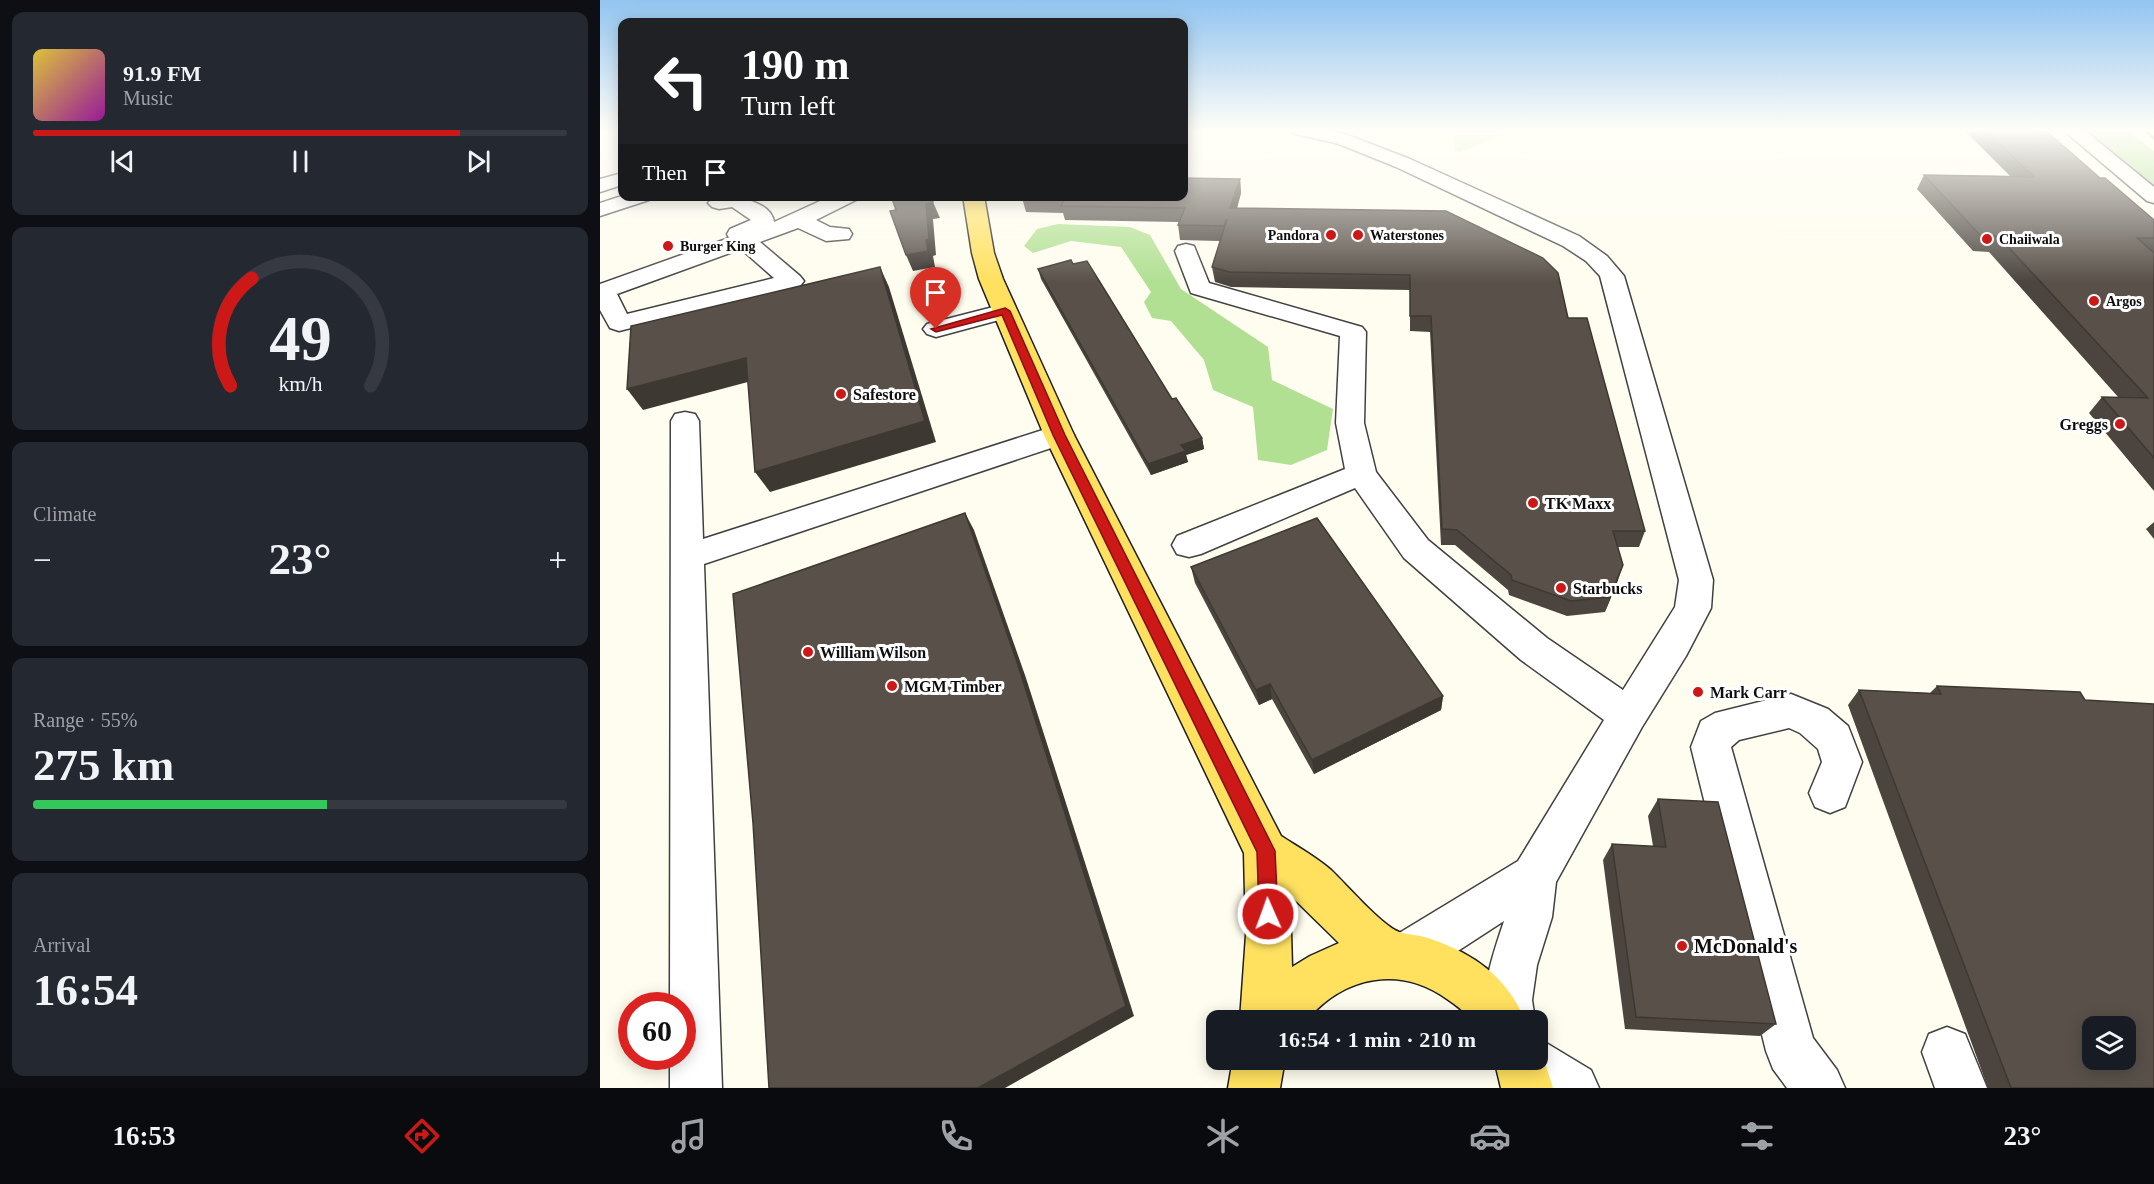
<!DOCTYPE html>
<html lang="en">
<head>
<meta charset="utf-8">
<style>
  :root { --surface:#171b24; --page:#242831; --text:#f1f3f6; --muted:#9ea1a6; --line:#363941; --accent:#cc1918 }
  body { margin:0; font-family:"Times New Roman",serif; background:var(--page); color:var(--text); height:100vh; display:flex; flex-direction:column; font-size:22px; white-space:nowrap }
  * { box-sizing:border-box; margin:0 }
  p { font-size:20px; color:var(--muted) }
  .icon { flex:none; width:33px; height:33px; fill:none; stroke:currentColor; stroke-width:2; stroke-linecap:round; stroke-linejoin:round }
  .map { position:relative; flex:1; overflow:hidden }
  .panel { display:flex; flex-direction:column; gap:12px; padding:12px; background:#0d0f14; width:600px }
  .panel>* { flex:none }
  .banner { position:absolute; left:18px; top:18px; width:570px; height:183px; border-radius:12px; box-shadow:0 3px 15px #0003; background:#202124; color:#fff; overflow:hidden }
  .buttons { position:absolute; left:1482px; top:1016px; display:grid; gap:12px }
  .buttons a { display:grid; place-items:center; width:54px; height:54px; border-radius:12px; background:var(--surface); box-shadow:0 3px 15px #0003; font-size:30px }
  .speed { position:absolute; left:18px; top:992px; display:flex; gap:12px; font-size:30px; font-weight:700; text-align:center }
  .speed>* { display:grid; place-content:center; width:78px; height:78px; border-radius:50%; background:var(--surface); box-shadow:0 3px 15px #0003; line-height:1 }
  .speed .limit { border:9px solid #d22; background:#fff; color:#111 }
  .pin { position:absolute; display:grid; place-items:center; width:51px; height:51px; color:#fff; margin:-62px -26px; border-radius:50% 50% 50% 0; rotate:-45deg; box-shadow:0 0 6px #0007 }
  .pin .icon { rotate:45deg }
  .me { position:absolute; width:66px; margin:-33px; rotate:358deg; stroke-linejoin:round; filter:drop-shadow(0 0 4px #0008) }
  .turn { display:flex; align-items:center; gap:21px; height:126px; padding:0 24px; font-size:27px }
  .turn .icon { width:78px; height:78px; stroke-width:2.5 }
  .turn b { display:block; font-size:42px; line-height:51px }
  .then { display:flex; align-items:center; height:57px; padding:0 24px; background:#0003; gap:12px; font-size:22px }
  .big { font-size:45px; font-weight:700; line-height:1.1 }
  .panel .widget { flex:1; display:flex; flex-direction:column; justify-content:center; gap:9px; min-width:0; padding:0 21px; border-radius:12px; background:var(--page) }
  .panel .dial { align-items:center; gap:0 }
  .dial svg { height:156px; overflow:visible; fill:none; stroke:var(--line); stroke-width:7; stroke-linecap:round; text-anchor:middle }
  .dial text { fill:var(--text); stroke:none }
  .song { display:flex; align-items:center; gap:18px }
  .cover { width:72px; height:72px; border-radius:9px; background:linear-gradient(135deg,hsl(50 70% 55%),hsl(300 70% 35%)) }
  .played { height:6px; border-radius:3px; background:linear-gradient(90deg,var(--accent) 80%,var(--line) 80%) }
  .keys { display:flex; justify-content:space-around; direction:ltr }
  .heat { display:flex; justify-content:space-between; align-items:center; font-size:33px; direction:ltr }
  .charge { height:9px; border-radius:4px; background:linear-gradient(90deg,#34c759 55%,var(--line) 0) }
  .trip { position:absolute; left:606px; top:1010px; width:342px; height:60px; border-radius:12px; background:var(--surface); box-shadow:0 3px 15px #0003; font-weight:700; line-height:60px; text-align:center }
  .menu { display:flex; height:96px; justify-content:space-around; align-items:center; background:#090b0e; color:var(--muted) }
  .menu .icon { width:42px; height:42px }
  .menu .current { color:var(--accent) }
  .menu b { font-size:27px; color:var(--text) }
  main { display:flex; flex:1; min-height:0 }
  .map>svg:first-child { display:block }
  .green { fill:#cfeeb4 }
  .forest { fill:#b1e092 }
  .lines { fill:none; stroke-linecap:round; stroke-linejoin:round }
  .minor-casing { stroke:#414141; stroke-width:3 }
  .major-casing { stroke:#1f1f1f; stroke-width:3 }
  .minor { fill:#fff; fill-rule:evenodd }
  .major { fill:#ffe05f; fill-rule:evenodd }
  .rail { stroke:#cc1918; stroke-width:3 }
  .wall { fill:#4c453f }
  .shaded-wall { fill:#3e3833 }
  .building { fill:#585049; stroke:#3e3833; stroke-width:1.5; fill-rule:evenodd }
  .route { fill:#cc1918; stroke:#851010; stroke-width:1.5 }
  .poi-dot { fill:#cc1918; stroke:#fff; stroke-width:2 }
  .labels { text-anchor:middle; stroke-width:6; stroke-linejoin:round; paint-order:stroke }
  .far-poi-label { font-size:14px; font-weight:bold; fill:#0e0e0e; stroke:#fff; text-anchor:start }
  .poi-label { font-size:16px; font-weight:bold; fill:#0e0e0e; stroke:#fff; text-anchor:start }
  .near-poi-label { font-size:20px; font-weight:bold; fill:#0e0e0e; stroke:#fff; text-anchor:start }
</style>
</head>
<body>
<main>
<section class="panel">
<div class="widget">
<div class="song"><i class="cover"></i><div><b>91.9 FM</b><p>Music</p></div></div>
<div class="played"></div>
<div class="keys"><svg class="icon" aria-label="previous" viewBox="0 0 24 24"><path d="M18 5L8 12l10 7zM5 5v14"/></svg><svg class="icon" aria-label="pause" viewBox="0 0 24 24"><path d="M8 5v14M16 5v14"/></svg><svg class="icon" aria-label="next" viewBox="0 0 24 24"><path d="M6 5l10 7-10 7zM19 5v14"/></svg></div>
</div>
<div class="widget dial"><svg viewBox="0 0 100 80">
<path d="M14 69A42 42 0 1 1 86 69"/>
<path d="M14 69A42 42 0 0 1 25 14" stroke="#cc1918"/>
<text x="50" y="56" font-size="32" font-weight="700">49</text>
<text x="50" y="72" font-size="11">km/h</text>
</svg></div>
<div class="widget"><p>Climate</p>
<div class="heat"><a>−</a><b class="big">23°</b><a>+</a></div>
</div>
<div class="widget"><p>Range · 55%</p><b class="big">275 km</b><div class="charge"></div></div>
<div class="widget"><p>Arrival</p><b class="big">16:54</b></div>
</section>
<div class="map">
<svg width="1554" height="1088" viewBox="0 0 1554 1088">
  <rect width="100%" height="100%" fill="#fffdef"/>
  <path class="green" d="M854,135H901L860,152L855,151Z"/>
  <g class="forest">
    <path d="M1486,129H1525L1554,151V185Z"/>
    <path d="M458,224L530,227L550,235L581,289L668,347L672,380L733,409L727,450L691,465L658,460L653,407L613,390L604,360L571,321L552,318L544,302L551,292L521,247L471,241L433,253L424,246L437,229Z"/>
  </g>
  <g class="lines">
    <g class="minor-casing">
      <g id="minor">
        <path d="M690,129H724L745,134L810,159L979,236L1007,256L1024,276L1113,580L1111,608L1086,656L1042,727L956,882L952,917L937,965L932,1000L935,1020H885C882,985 893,954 904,921L841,962L808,979L791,972L784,955L791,938L918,861L1004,720L921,660L804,558L755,488L601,554L589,557L577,554L572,545L577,536L745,469L736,423L740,336L591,293L575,251L578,246L586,244L594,246L609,283L762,327L766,332L764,423L776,472L828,540L947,638L1023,690L1075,607L1079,580L1000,276L986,261L963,246L796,167L739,144L692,133Z"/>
        <path d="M1462,129H1483L1554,187V203L1547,201Z"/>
        <path d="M22,173V185L0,192V179Z"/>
        <path d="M22,196H52L49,200L0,216V203Z"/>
        <path d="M119,196C136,196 171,201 174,222L231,196H259L256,200L216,220L230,227L249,229L252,234L249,239L226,241L198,228L160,242L200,276L204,281L200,286L19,331L10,328L0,310V284L129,238L127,234L130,229L151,220L132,207L119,209L112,207L108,203L112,199ZM141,249L174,278L27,314L17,294Z"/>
        <path d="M405,304L414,306L417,311L414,316L336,337L327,334L323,329L327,324Z"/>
        <path d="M85,412L95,414L99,421L103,539L449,428L459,425L469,428L474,435L469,442L104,564L122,1088H70V1056H82V1005H70L71,421L75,414Z"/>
        <path d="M1191,694L1228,709L1248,726L1262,762L1245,807L1230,813L1215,807L1209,793L1222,762L1218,749L1200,733L1189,728L1139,740L1131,747L1213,1038L1237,1070L1245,1088H1187L1173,1069L1166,1051L1091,747L1101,721L1115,713Z"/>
        <path d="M1347,1027L1365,1034L1387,1088H1335L1322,1052L1329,1034Z"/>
        <path d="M938,1038L991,1070L999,1088H925L908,1077L900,1059H938Z"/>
      </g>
    </g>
    <g class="major-casing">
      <g id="major">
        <path d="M363,196H384L394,253L403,279L474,435L681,836C698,847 716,857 731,870C747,885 780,924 799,932C809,935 821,935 831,939C874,954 907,977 925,1020H871C864,1011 856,1005 847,999C800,965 744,976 707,1020H640L646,935L644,853L444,435L379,279L372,253ZM690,895L739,943L710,956L692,967Z"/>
        <path d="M938,1041L953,1088H901L894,1059H938Z"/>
        <path d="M633,1059H685L680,1088H628Z"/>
      </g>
    </g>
    <use href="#minor" class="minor"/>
    <use href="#major" class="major"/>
    <path class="rail" d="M1543,129L1554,138"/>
  </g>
  <g class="wall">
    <path d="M855,129H899L898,132H855Z"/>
    <path d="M1363,129H1444L1500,178L1554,220V491L1489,413L1502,397L1519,398L1389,252L1373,251L1317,189L1324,175L1410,176Z"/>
    <path d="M640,179L641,193L637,209L968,318L1045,531L1039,547H1018V580L1005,612L967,616L909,595L908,590L855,545H841L830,332L810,331V290L631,287L615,282L612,267L620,241L580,240L578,225L579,222L465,220L463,213L426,212L422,198Z"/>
    <path d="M438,269L572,399L602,438L604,449L586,455L588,462L551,475L441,279Z"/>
    <path d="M1554,522V539L1546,529Z"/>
    <path d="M591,567L843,696L841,710L714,774L672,699L659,705L595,583Z"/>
    <path d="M1337,686L1554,1088H1388L1248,705L1259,690L1330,693Z"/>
    <path d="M1058,799L1176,1024L1160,1036L1025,1029L1003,860L1012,844L1053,846L1048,816Z"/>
  </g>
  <g class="shaded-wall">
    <path d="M640,179L641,193L632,223L630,208Z"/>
    <path d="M333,202L340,218L333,219L336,255L333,256L335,267L313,271L306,255L326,240V204Z"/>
    <path d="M280,267L289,287L336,442L170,492L155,472Z"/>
    <path d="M146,358L159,379L43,410L27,389Z"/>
    <path d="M602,438L604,449L586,455L588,462L551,475L548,464L581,445Z"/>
    <path d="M365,513L374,530L426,678L534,1016L405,1088H378Z"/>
    <path d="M1023,565L1018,580L1005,612L1010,597Z"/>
    <path d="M670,684L672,699L659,705L656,690Z"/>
    <path d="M843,696L841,710L714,774L712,760Z"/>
  </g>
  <g class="building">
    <path d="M1384,129H1444L1500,178H1505L1554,220V238H1537L1554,253V458L1502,397L1548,398L1398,236H1381L1324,175L1434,177Z"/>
    <path d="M584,178L640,179L630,208L846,211L943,258L958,273L968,318H987L1045,531H1013L1023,565L1010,597L971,601L912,580L911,575L857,530L842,529L831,316H810V275L629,272L612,267L627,219L624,226L578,225L585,208L461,206L465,199L422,198V196H584Z"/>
    <path d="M291,196H331L333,202L326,204L329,239L326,240L328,251L306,255L290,211L296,210Z"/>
    <path d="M471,260L473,264L487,261L572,399L576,398L602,438L581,445L586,451L548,464L438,269Z"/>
    <path d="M280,267L325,421L155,472L146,358L27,389L31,326Z"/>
    <path d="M365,513L417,662L526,1006L378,1088H169L153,823L133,594Z"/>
    <path d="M717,518L843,696L712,760L670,684L656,690L591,567Z"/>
    <path d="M1337,686L1480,692L1485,700L1554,704V1088H1411L1259,690L1341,694ZM1492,1026H1526V1059H1492Z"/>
    <path d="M1058,799L1118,802L1176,1024L1036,1017L1012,844L1066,847Z"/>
  </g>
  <linearGradient id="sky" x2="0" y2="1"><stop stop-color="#91c4f0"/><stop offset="0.46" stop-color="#fffef8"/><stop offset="1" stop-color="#fffef8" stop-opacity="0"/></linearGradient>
  <rect width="1554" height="282" fill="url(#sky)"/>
  <path class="route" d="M405,308L410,311L465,435L672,845L675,851L678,914L675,921L668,923L662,921L659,914L657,852L453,435L402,315L336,332L331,329Z"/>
  <g class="poi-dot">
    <circle cx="731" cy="235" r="6"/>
    <circle cx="758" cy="235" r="6"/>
    <circle cx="1387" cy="239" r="6"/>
    <circle cx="68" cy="246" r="6"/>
    <circle cx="1494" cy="301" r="6"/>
    <circle cx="241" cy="394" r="6"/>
    <circle cx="1520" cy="424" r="6"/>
    <circle cx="933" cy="503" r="6"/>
    <circle cx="961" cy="588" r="6"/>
    <circle cx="208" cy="652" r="6"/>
    <circle cx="292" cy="686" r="6"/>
    <circle cx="1098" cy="692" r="6"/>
    <circle cx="1082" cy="946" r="6"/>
  </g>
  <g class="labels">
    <g class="far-poi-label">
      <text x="719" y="240" text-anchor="end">Pandora</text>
      <text x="770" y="240">Waterstones</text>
      <text x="1399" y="244">Chaiiwala</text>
      <text x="80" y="251">Burger King</text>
      <text x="1506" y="306">Argos</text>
    </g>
    <g class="poi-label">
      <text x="253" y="400">Safestore</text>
      <text x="1508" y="430" text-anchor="end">Greggs</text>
      <text x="945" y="509">TK Maxx</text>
      <text x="973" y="594">Starbucks</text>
      <text x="220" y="658">William Wilson</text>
      <text x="304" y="692">MGM Timber</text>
      <text x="1110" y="698">Mark Carr</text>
    </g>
    <g class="near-poi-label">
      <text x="1094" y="953">McDonald's</text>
    </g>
  </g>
</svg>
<div class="buttons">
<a><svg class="icon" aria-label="layers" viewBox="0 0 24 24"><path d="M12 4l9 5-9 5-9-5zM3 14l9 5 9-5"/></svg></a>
</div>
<div class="speed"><div class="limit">60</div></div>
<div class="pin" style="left:336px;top:329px;background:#d93025"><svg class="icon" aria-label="arrive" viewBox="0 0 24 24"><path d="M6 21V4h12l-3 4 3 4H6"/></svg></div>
<svg class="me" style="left:668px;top:914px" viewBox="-20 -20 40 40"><circle r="17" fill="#cc1918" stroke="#fff" stroke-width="3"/><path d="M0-11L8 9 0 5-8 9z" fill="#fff"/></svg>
<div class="trip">16:54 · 1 min · 210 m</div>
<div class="banner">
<div class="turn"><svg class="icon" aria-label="left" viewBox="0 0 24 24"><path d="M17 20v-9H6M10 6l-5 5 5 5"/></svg><div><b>190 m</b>Turn left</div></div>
<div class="then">Then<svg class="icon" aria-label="arrive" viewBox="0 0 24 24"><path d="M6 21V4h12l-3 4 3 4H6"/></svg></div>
</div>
</div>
</main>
<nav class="menu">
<b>16:53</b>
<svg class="icon current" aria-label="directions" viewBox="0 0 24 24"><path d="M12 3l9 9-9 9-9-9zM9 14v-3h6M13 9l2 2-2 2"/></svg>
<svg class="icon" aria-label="music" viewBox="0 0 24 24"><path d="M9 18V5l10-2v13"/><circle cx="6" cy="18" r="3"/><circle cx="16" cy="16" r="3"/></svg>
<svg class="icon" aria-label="phone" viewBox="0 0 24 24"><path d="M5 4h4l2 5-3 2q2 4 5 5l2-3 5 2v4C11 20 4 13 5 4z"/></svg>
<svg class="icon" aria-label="climate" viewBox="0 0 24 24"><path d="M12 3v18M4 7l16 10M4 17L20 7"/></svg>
<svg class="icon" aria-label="car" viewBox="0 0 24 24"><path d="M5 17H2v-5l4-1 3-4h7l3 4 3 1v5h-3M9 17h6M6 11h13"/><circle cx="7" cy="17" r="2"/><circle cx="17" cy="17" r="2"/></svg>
<svg class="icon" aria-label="filters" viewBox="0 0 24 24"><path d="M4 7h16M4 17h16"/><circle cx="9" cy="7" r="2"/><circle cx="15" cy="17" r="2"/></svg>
<b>23°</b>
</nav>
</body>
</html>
